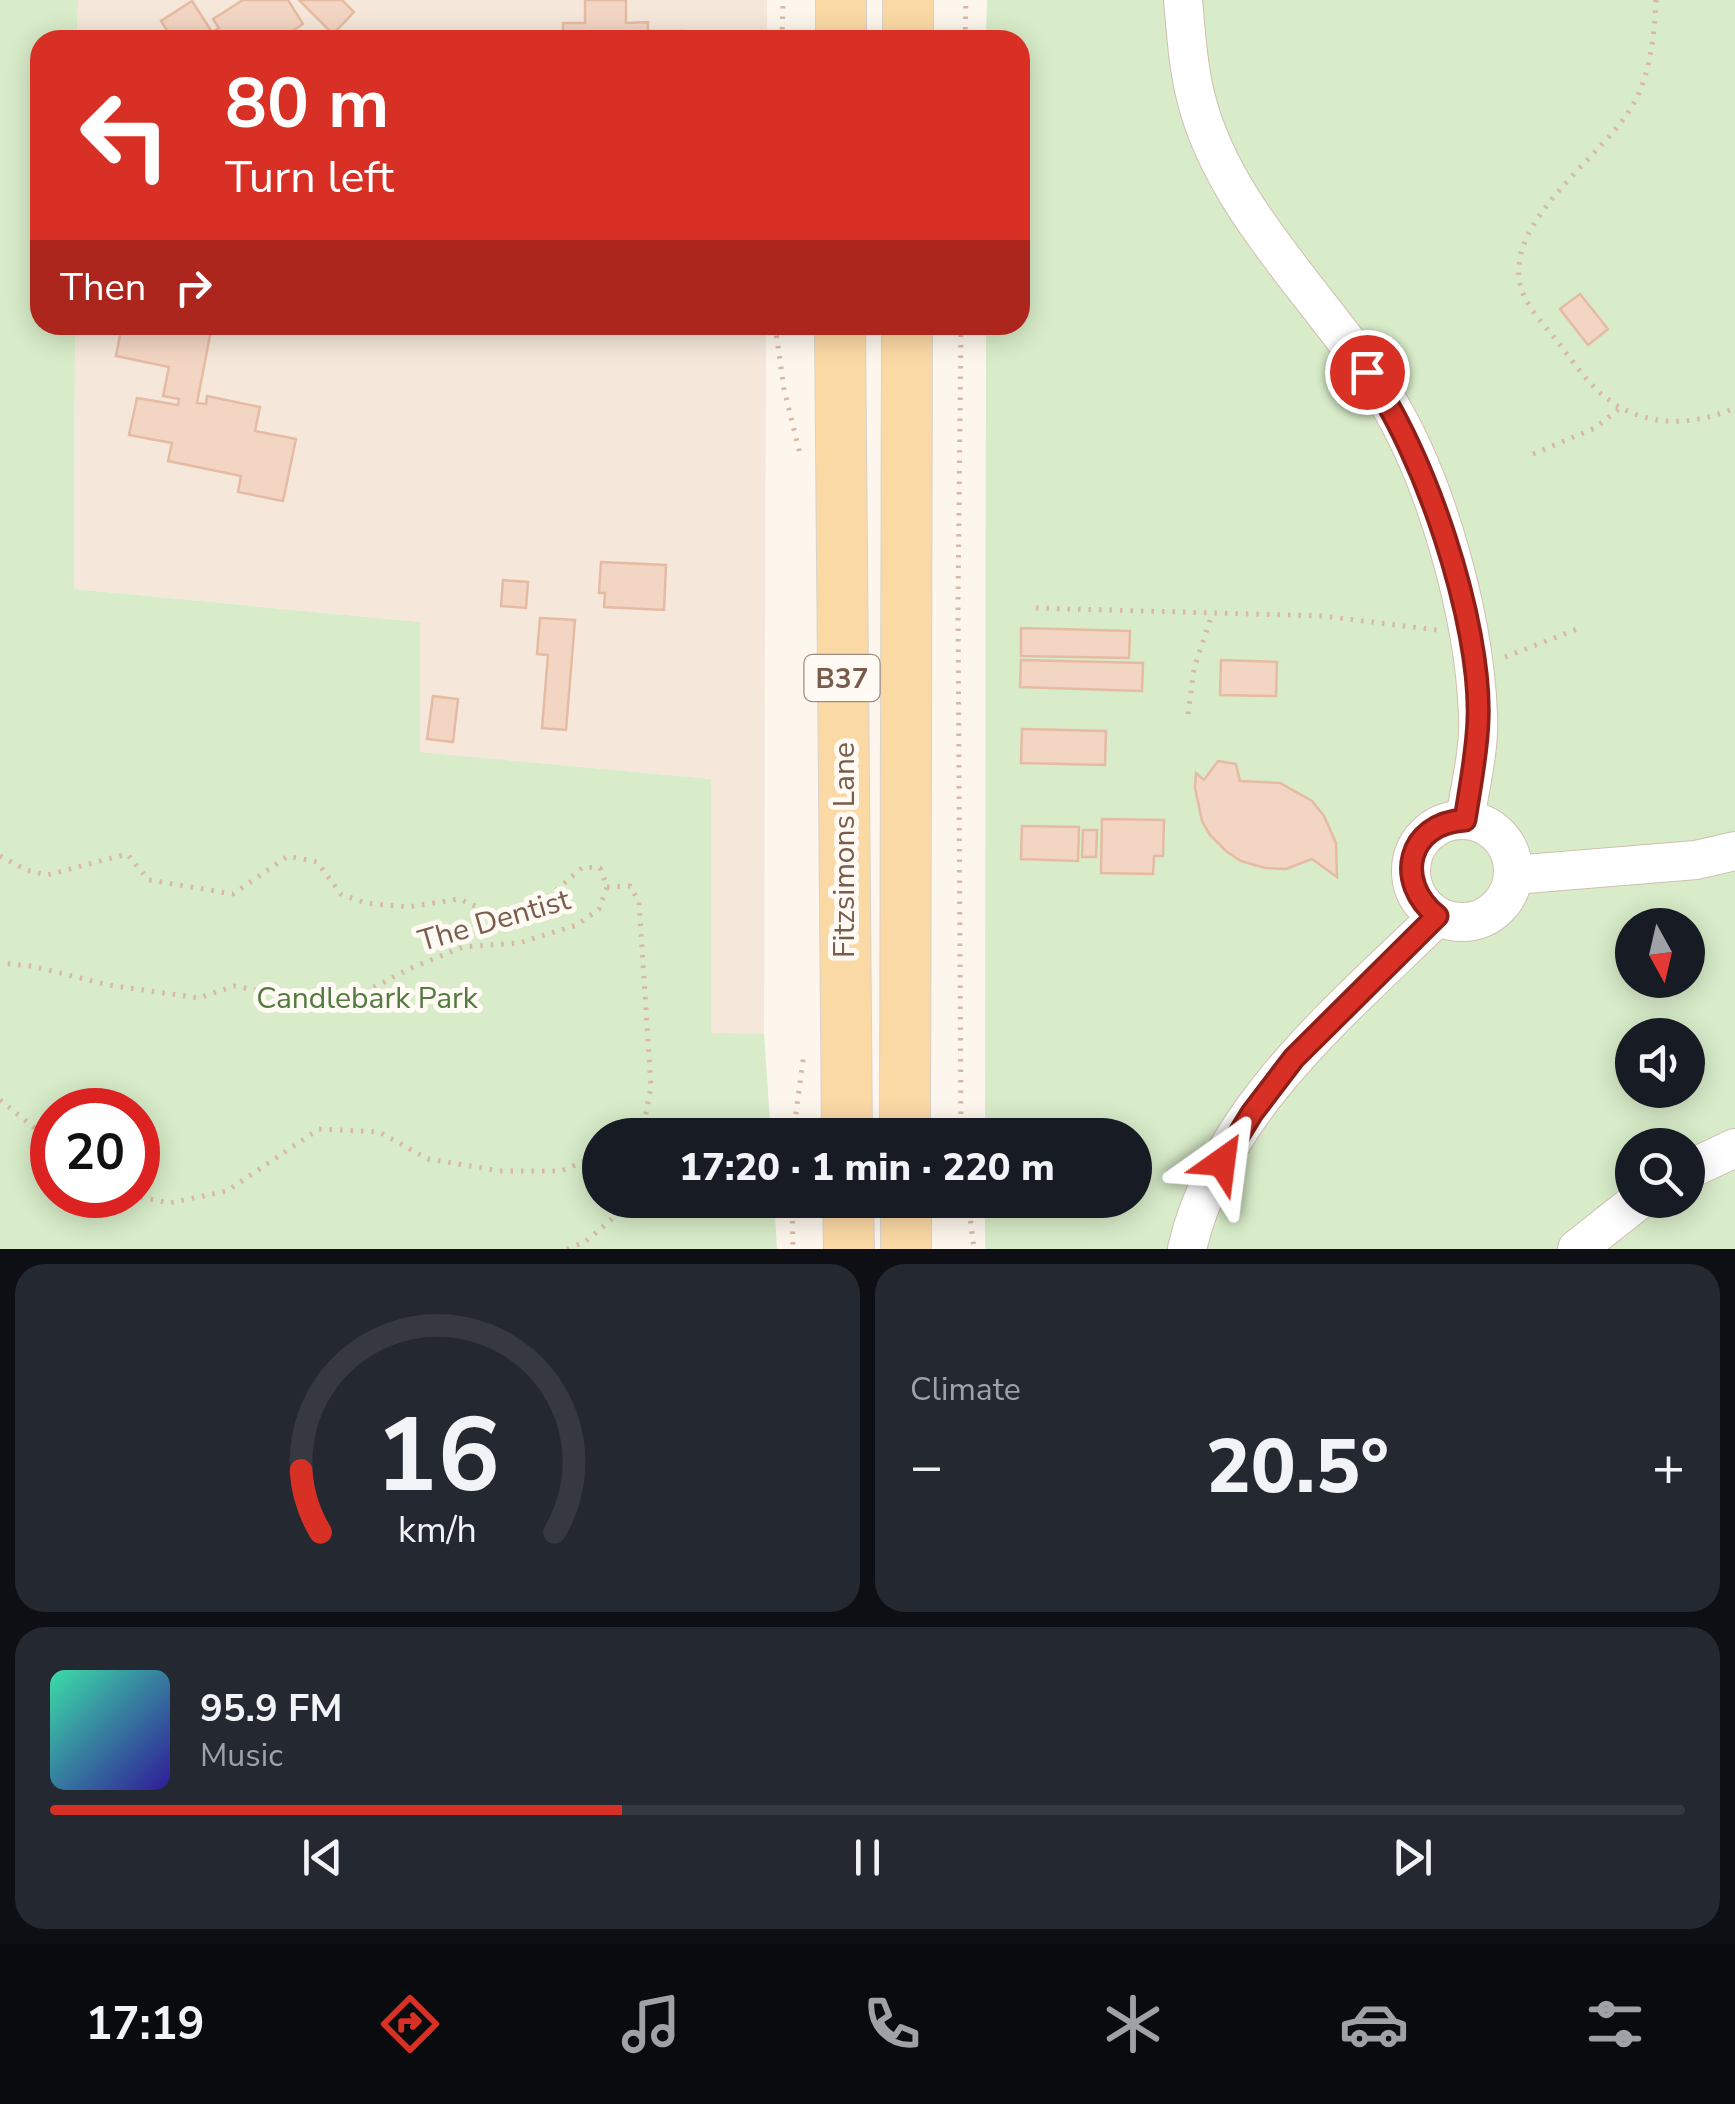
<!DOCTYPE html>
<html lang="en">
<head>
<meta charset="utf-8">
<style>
  :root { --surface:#171b24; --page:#242831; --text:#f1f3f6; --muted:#9ea1a6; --line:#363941; --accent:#d93025 }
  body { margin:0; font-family:"Nunito Sans",sans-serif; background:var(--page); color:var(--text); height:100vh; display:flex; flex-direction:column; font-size:38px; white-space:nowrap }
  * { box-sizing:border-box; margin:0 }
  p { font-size:32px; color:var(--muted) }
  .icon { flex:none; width:55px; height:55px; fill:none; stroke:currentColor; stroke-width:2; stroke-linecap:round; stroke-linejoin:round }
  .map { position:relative; height:1249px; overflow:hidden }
  .panel { display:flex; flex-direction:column; gap:15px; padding:15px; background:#0d0f14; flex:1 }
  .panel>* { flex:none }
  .top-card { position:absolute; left:30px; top:30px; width:1000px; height:305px; border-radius:30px; box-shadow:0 5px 25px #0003; background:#d93025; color:#fff; overflow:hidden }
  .needle { width:65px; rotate:172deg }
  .controls { position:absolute; left:1615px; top:908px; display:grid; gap:20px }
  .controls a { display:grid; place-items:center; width:90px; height:90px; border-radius:50%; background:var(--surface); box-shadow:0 5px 25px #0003; font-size:50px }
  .speed { position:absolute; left:30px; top:1088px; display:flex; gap:20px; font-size:50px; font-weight:700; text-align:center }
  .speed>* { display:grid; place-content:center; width:130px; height:130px; border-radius:50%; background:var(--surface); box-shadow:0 5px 25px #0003; line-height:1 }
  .speed .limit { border:15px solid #d22; background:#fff; color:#111 }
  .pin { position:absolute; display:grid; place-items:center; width:85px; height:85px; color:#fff; margin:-42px; border:5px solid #fff; border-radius:50%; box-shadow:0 2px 10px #0007 }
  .me { position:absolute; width:110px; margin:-55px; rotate:31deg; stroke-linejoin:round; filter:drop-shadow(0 0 8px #0008) }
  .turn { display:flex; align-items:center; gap:35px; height:210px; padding:0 30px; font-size:45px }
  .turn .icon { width:130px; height:130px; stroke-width:2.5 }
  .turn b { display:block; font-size:70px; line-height:85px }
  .then { display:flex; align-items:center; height:95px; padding:0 30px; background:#0003; gap:20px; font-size:38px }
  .big { font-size:75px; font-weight:800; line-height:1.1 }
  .panel .card { flex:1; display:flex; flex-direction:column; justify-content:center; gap:15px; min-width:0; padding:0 35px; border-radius:30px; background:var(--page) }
  .panel .dial { align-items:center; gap:0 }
  .dial svg { height:260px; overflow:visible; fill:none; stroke:var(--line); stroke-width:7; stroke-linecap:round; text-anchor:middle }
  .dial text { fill:var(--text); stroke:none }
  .song { display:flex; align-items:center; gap:30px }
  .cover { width:120px; height:120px; border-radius:15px; background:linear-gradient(135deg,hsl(160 70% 55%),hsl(250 70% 35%)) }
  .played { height:10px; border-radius:5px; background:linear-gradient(90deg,var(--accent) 35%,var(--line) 35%) }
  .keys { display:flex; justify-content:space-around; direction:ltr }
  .heat { display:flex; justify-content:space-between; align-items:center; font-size:55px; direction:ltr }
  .panel .tiles { flex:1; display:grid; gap:15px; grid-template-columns:1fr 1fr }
  .card:last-child { grid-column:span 2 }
  .trip { position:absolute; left:582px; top:1118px; width:570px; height:100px; border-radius:50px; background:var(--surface); box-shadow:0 5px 25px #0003; font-weight:800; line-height:100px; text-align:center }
  .tabs { display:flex; height:160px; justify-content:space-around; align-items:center; background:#090b0e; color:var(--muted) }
  .tabs .icon { width:70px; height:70px }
  .tabs .active { color:var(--accent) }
  .tabs b { font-size:45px; color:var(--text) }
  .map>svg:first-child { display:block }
  .residential { fill:#f5e8da }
  .green { fill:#d8ecc9; fill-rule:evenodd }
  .building { fill:#f3d5c3; stroke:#e6bba3; stroke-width:2.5 }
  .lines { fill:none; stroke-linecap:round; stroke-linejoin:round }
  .minor-casing { stroke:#d1beb0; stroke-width:40 }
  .major-casing { stroke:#dad1cd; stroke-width:52 }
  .path { stroke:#d9b8a5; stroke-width:5; stroke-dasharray:2.5 8; stroke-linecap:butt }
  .minor { stroke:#fff; stroke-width:38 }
  .major { stroke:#fbd9a5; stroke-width:50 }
  .route-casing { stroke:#8d1f18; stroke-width:25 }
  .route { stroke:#d93025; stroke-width:18 }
  .labels { text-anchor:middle; stroke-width:10; stroke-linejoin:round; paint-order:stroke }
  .shield { fill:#fffaf3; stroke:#a28b7f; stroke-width:2.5 }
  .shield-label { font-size:28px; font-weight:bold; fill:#7a5c4d }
  .street-label { font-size:30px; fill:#7a5c4d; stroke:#fffaf3 }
  .park-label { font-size:30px; fill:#537a41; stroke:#fffaf3 }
</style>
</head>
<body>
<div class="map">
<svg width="1735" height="1249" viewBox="0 0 1735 1249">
  <rect width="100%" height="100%" fill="#fdf6ec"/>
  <g class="residential">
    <path d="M78,0H767V40H77Z"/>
    <path d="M75,325H766L764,1034H711V779L419,752L420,622L74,589Z"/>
  </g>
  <g class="green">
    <path d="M0,0H78L77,40H40V325H75L74,589L420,622V752L711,779V1033L764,1034L771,1135H600V1200H774L777,1249H0ZM52,1110H138V1195H52Z"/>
    <path d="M987,0H1735V1249H985V1200H1135V1135H985L986,325H1020V40H986ZM1632,925H1688V980H1632ZM1632,1035H1688V1090H1632ZM1632,1145H1688V1200H1632Z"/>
  </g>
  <g class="building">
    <path d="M243,0H288L303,24L279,40H173L161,21L192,1L212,32L219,28L213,19Z"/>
    <path d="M299,0H342L354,12L333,34Z"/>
    <path d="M585,0H626V23L648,22V31H682V40H538V32L563,31V23H585Z"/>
    <path d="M1580,294L1608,329L1588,345L1560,309Z"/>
    <path d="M122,325H212L197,403L206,404L207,396L260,407L255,431L296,439L283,501L238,492L241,476L168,461L172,443L129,435L137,398L178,405L179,399L163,396L169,367L116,356Z"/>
    <path d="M601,562L666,565L664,610L604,607L605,593H599Z"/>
    <path d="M503,580L528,582L526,608L501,606Z"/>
    <path d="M540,618L575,620L566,730L542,728L548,655L537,654Z"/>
    <path d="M1021,628L1130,631L1129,658L1021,656Z"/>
    <path d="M1021,660L1143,663L1142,691L1020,687Z"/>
    <path d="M1221,660L1277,662L1276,696L1220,695Z"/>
    <path d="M433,696L458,699L453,742L427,739Z"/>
    <path d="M1022,729L1106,731L1105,765L1021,763Z"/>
    <path d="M1218,761L1236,764L1240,781L1280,783L1312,801L1324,816L1336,843L1337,877L1312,859L1286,869L1265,868L1241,861L1226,851L1210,835L1202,821L1195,788L1196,773L1204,780Z"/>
    <path d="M1102,819L1164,820L1163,856H1154L1153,874L1101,873Z"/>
    <path d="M1022,826L1079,827L1078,861L1021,859Z"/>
    <path d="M1083,830H1097L1096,857H1082Z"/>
  </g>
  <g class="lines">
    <g class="minor-casing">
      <g id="minor">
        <path d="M1183,0C1186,33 1188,66 1196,98C1224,211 1325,300 1385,397C1437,481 1474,616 1478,714C1480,749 1470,786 1465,820"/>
        <circle cx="1462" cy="871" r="51"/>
        <path d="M1514,875L1696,860L1735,851"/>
        <path d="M1688,1170L1735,1148"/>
        <path d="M1187,1249C1219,1110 1340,1012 1437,917"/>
        <path d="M1577,1249L1639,1200"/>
      </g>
    </g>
    <g class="major-casing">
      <g id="major">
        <path d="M841,40V0"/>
        <path d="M908,40V0"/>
        <path d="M840,325L847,1135"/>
        <path d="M905,1135L907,325"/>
        <path d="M848,1200L849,1249"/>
        <path d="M906,1200V1249"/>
      </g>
    </g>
    <g class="path">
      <path d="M1656,0C1654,35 1651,72 1634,103C1604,157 1506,218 1520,284C1525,306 1543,323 1557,341C1569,356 1581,374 1595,388C1634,427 1686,429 1735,408"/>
      <path d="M782,40L783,0"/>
      <path d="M965,40L966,0"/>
      <path d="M775,325L784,389L800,454"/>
      <path d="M1533,454L1595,428L1619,409"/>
      <path d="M1036,608L1323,616L1437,630"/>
      <path d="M1505,657L1577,629"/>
      <path d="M1188,714L1194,669L1212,614"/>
      <path d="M0,856L26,870L47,875L127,854L149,880L233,894L288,856L317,862L341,894L365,903L408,907L459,899L503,918L532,911L583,867L600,868L607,887L599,909L577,925L519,943L463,947L409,969L345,1002L302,1005L278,994L234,986L199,998L108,985L32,966L0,963"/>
      <path d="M607,887L630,886L639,902L651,1086L642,1135"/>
      <path d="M0,1100L52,1142"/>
      <path d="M793,1135L804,1053"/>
      <path d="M961,1135L958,601L961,325"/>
      <path d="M130,1195L170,1203L227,1191L319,1129L379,1132L428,1159L500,1171H561L594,1157L600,1160"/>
      <path d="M792,1200L793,1249"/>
      <path d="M968,1200L974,1249"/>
      <path d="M567,1249L585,1242L634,1200"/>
    </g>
    <use href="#minor" class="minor"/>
    <use href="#major" class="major"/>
  </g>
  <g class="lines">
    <g class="route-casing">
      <path id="route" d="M1222,1162L1252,1113L1294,1058L1437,916C1394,882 1407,823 1465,820C1470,787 1477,753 1478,720C1482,623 1424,450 1367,372"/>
    </g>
    <use href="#route" class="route"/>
  </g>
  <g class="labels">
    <rect class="shield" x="804.5" y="655" width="75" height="46" rx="8"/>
    <g class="shield-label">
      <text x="842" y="688">B37</text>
    </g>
    <g class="street-label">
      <text transform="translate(844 850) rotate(-90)" y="10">Fitzsimons Lane</text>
      <text transform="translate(494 920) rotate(-16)" y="10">The Dentist</text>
    </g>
    <g class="park-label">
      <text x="367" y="1008">Candlebark Park</text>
    </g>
  </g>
</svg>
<div class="controls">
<a><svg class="needle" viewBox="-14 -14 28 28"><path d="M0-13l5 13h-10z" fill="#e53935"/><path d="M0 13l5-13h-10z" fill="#9ea1a6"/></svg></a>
<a><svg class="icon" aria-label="sound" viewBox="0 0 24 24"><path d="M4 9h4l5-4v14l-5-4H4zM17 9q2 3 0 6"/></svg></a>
<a><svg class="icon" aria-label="search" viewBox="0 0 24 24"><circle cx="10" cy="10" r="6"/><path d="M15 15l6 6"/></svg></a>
</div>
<div class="speed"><div class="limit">20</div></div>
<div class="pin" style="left:1367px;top:372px;background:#d93025"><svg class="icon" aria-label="arrive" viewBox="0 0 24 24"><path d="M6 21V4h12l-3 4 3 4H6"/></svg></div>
<svg class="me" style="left:1222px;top:1162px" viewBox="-20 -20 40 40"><path d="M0-17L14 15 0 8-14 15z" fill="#d93025" stroke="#fff" stroke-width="4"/></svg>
<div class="trip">17:20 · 1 min · 220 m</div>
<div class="top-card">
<div class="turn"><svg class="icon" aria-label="left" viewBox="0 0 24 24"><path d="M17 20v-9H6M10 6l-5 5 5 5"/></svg><div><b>80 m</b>Turn left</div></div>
<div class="then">Then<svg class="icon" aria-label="right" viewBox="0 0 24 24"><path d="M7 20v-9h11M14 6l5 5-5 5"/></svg></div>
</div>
</div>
<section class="panel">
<div class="tiles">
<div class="card dial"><svg viewBox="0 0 100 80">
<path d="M14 69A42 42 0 1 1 86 69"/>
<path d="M14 69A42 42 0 0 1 8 50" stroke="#d93025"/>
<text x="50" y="56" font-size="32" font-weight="700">16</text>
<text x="50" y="72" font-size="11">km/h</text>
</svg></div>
<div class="card"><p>Climate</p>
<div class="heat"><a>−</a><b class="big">20.5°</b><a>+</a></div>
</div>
<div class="card">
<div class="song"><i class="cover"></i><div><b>95.9 FM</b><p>Music</p></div></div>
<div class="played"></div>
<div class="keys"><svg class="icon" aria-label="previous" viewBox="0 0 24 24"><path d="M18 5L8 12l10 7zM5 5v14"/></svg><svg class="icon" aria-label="pause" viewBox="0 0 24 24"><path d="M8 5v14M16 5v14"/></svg><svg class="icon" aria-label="next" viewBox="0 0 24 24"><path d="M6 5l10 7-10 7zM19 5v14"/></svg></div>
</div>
</div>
</section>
<nav class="tabs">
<b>17:19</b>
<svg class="icon active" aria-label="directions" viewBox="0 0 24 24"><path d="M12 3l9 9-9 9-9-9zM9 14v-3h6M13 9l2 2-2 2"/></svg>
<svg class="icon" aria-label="music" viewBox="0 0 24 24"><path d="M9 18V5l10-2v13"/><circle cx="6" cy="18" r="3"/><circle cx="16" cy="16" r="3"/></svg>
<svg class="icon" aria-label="phone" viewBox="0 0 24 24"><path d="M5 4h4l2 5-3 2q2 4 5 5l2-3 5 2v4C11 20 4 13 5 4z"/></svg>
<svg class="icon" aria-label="climate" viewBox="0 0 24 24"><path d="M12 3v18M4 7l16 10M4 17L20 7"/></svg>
<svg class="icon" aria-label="car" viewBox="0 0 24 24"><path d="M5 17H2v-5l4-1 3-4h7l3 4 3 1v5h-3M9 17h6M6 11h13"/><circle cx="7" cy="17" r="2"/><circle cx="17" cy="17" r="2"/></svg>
<svg class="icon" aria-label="filters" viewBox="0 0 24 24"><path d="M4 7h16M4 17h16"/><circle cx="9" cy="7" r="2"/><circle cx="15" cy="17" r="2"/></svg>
</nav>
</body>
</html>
